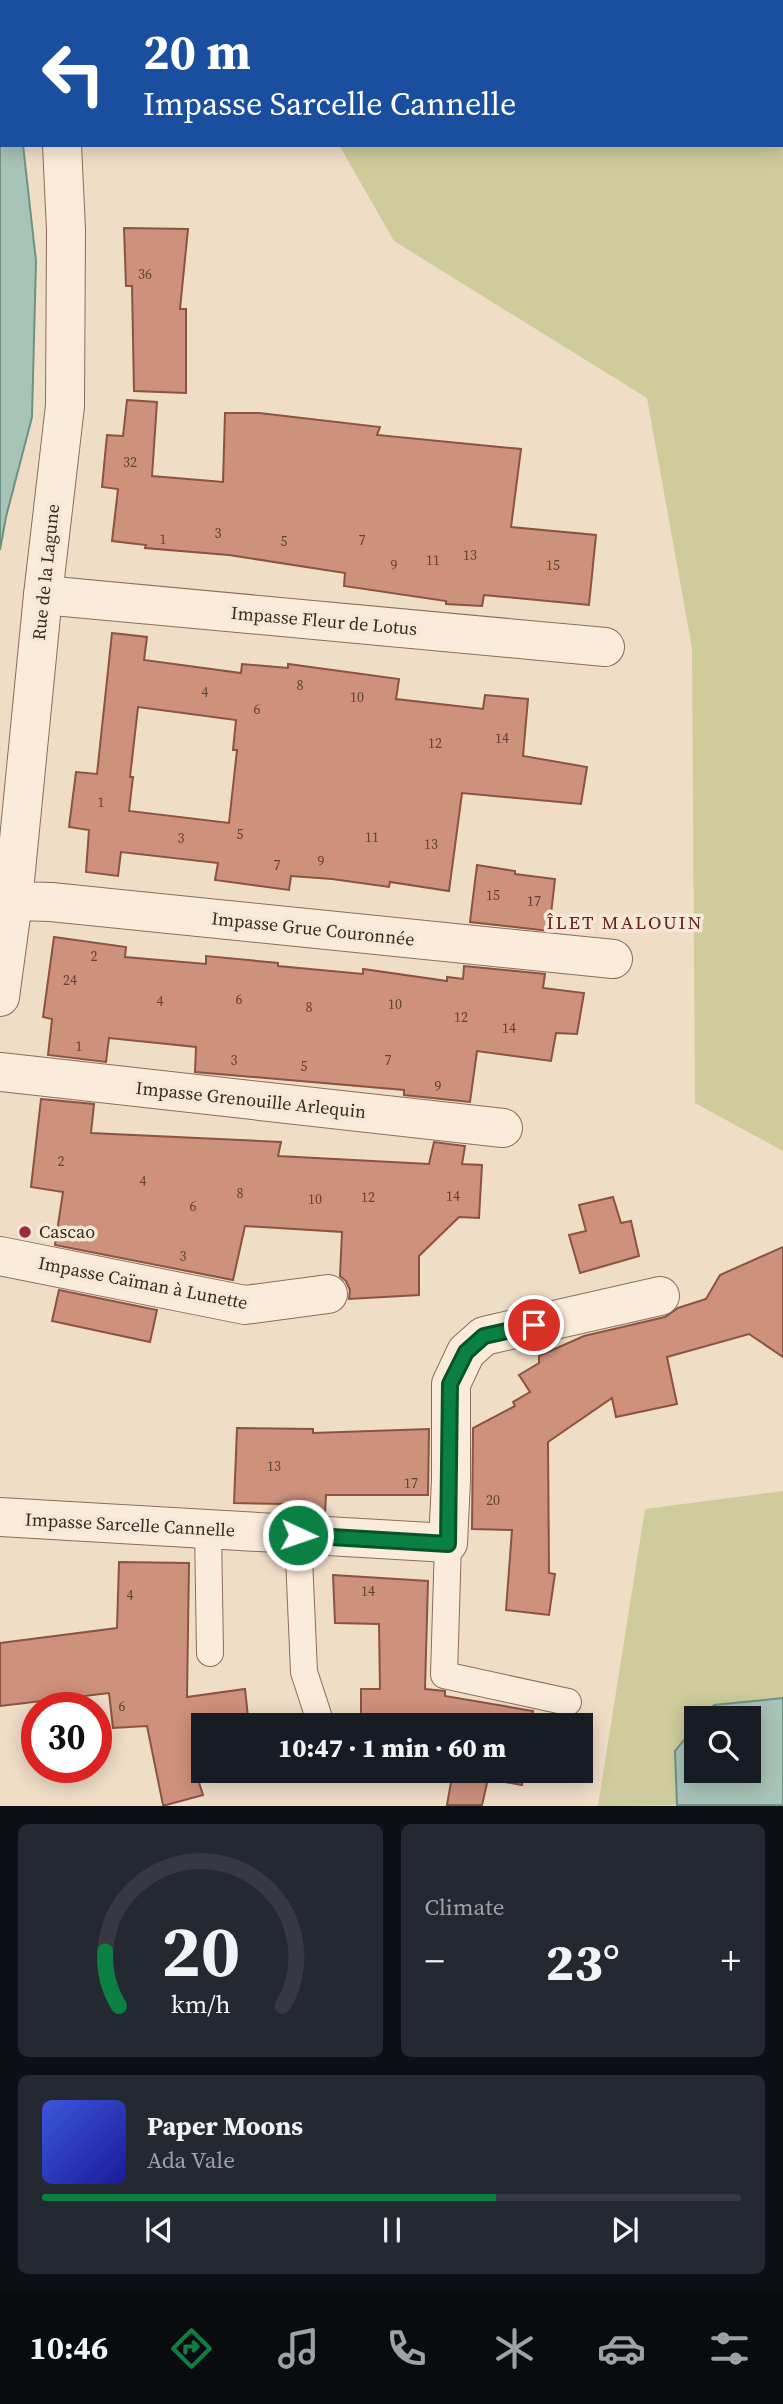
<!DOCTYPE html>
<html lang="en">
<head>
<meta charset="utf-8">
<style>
  :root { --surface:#171b24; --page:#242831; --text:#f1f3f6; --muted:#9ea1a6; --line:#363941; --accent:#0b8043 }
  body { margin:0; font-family:"Source Serif 4",serif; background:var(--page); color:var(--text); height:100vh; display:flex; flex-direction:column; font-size:26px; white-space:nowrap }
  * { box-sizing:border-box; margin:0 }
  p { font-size:23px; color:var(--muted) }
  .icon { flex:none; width:38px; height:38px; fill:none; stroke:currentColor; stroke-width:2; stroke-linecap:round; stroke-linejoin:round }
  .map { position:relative; height:1806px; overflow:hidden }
  .sheet { display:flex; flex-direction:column; gap:18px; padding:18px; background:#0d0f14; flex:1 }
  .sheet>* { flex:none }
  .top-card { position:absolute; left:0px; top:0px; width:784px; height:147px; box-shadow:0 4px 18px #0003; background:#1a4fa0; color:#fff; overflow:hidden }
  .tools { position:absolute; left:684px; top:1706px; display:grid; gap:14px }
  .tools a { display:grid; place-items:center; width:77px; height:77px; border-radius:0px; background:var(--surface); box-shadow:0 4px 18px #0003; font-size:35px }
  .speed { position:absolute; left:21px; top:1692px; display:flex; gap:14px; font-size:35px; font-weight:700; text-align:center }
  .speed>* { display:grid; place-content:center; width:91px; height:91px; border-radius:50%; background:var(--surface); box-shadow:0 4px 18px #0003; line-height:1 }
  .speed .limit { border:10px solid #d22; background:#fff; color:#111 }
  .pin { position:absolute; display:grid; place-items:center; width:60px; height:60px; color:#fff; margin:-30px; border:4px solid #fff; border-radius:50%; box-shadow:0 2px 7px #0007 }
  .me { position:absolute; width:77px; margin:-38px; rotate:93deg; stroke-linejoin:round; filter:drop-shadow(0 0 5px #0008) }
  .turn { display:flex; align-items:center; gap:24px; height:147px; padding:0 28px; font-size:32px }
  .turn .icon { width:91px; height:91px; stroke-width:2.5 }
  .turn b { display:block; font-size:49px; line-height:60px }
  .big { font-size:52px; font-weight:800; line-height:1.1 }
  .sheet .widget { flex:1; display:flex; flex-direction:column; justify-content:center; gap:10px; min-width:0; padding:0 24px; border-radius:10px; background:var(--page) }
  .sheet .dial { align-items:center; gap:0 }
  .dial svg { height:182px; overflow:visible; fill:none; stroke:var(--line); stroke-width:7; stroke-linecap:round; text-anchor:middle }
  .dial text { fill:var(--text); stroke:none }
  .song { display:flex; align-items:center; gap:21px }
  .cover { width:84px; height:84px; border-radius:10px; background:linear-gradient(135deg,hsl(230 70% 55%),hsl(240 70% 35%)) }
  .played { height:7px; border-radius:4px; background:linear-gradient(90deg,var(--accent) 65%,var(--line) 65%) }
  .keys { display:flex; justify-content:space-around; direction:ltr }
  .heat { display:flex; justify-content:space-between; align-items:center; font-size:38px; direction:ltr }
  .sheet .tiles { flex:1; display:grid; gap:18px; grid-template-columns:1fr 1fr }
  .widget:last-child { grid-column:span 2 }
  .trip { position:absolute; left:191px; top:1713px; width:402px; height:70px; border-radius:0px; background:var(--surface); box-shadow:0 4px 18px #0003; font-weight:800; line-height:70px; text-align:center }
  .dock { display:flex; height:112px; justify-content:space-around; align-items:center; background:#090b0e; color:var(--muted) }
  .dock .icon { width:49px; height:49px }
  .dock .active { color:var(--accent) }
  .dock b { font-size:32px; color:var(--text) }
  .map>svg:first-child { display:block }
  .green { fill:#cecc9a; fill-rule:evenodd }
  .water { fill:#a8c3b7; stroke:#6e9283; stroke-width:2 }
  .building { fill:#ce917c; stroke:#8b5341; stroke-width:2; fill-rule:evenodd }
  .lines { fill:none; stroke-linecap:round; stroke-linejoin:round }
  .service-casing { stroke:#8b6d5b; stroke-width:28 }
  .minor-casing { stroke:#8b6d5b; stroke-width:40 }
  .service { stroke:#faebda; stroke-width:26 }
  .minor { stroke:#faebda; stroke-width:38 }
  .route-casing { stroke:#07532c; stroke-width:18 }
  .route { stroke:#0b8043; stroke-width:12 }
  .poi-dot { fill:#9b2a3c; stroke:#f6e8d6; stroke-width:2.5 }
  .labels { text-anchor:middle; stroke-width:7; stroke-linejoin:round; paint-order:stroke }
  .number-label { font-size:14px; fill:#604336 }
  .street-label { font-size:18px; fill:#3b291f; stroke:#f6e8d6 }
  .poi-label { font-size:18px; fill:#3b291f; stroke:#f6e8d6; text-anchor:start }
  .neighbourhood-label { font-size:19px; letter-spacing:2px; fill:#69221e; stroke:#f6e8d6 }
</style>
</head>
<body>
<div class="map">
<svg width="783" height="1806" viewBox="0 0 783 1806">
  <rect width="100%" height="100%" fill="#efddc6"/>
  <g class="green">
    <path d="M299,0H783V1151L695,1103L692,648L647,398L394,241L339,145H782V2H298Z"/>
    <path d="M783,1491V1805L598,1806L645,1509ZM696,1718H749V1771H696Z"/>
  </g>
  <g class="water">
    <path d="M0,0L8,2H2V145H23L36,261L32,417L6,517L0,550Z"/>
    <path d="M783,1698V1805H677L675,1751L696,1725V1771H749V1718H702L714,1705Z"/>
  </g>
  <g class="building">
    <path d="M124,228L188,229L180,309H186V393L134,391L132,286H126Z"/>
    <path d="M127,400L157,402L152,476L223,482L225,413H259L380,427L377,435L521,449L511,527L596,535L589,605L484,595L482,606L446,604V601L344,586L345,573L229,555L145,548L146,545L112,541L118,489L102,487L107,435L123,436Z"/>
    <path d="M112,633L147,637L144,660L241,673L242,664L288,668V664L399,679L396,699L483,709L485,695L528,699L523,756L587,767L581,804L462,793L449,891L390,882L389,887L332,879L291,876L289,890L215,880L218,863L121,852L118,876L86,872L89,830L69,827L76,772L97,774ZM138,707L236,720L233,750H237L229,823L129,811L133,777H130Z"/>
    <path d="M477,865L515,871V874L555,879L549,931L470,922Z"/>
    <path d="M54,937L126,947L125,957L206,964V956L278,963V966L363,974V969L447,981V977L463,979L464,966L545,974L543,988L584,993L577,1034L556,1033L551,1061L477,1051L470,1102L404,1095V1090L195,1072L196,1047L109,1038L106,1062L48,1055L52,1019L43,1017Z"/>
    <path d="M41,1099L94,1104L91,1133L281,1142L278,1156L429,1164L434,1142L465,1146L462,1164L482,1165L479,1218L459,1217L419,1256V1295L349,1299L350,1290L346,1281L340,1276L342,1232L245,1226L233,1280L55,1245L63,1192L31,1187Z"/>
    <path d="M613,1197L621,1223L631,1221L639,1256L580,1273L569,1235L586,1231L579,1205Z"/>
    <path d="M783,1247V1357L749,1334L667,1357L677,1404L616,1417L612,1398L548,1442L549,1573L555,1574L549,1615L506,1610L512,1530L472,1529L473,1428L515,1406L513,1402L530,1392L519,1375L539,1363V1356L584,1336L665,1317L678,1308L706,1299L720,1275Z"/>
    <path d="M59,1290L157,1310L150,1342L52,1321Z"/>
    <path d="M237,1428L313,1429V1433L429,1429L428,1495H326L325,1514L284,1512L285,1504L234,1503Z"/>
    <path d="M119,1562L189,1563L187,1697L245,1689L249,1726H203V1771L224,1772L197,1776L203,1795L166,1805H163L147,1726L113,1728L109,1693L0,1706V1643L117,1628Z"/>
    <path d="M333,1575L428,1581L425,1689L445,1691V1696L533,1711L531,1726H361V1689H380L379,1624L335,1623Z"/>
    <path d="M453,1771H524L522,1785L488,1779L482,1805H447Z"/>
  </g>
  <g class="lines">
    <g class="service-casing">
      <g id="service">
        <path d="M208,1529L210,1653"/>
        <path d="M298,1535L304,1672L321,1724"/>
        <path d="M448,1543L444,1675L568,1702"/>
      </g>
    </g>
    <g class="minor-casing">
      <g id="minor">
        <path d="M54,0L55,2"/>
        <path d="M43,595L605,647"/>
        <path d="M13,901L51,902L613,959"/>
        <path d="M0,997L13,901L43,595L65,406L66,230L62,145"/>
        <path d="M0,1072L503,1128"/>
        <path d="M0,1256L245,1305L328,1294"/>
        <path d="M0,1517L448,1543L451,1480V1384L466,1352L484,1336L660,1296"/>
      </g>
    </g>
    <use href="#service" class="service"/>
    <use href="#minor" class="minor"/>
  </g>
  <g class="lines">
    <g class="route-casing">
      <path id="route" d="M298,1535L448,1544L450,1384L466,1352L484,1336L534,1325"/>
    </g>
    <use href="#route" class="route"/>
  </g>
  <circle class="poi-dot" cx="25" cy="1232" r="7"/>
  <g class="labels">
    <g class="number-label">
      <text x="145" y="279">36</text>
      <text x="130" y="467">32</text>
      <text x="218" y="538">3</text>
      <text x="163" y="544">1</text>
      <text x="362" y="545">7</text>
      <text x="284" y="546">5</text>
      <text x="470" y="560">13</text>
      <text x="433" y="565">11</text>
      <text x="394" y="570">9</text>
      <text x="553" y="570">15</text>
      <text x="300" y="690">8</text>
      <text x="205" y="697">4</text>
      <text x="357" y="702">10</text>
      <text x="257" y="714">6</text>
      <text x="502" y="743">14</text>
      <text x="435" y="748">12</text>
      <text x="101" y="807">1</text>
      <text x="240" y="839">5</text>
      <text x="372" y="842">11</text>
      <text x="181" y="843">3</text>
      <text x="431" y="849">13</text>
      <text x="321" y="866">9</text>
      <text x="277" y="870">7</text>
      <text x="493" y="900">15</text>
      <text x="534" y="906">17</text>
      <text x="94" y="961">2</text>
      <text x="70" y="985">24</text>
      <text x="239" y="1004">6</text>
      <text x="160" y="1006">4</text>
      <text x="395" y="1009">10</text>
      <text x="309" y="1012">8</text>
      <text x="461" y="1022">12</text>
      <text x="509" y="1033">14</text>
      <text x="79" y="1051">1</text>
      <text x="234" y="1065">3</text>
      <text x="388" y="1065">7</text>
      <text x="304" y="1071">5</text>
      <text x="438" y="1091">9</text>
      <text x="61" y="1166">2</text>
      <text x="143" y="1186">4</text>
      <text x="240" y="1198">8</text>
      <text x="453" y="1201">14</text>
      <text x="368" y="1202">12</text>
      <text x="315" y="1204">10</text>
      <text x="193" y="1211">6</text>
      <text x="183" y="1261">3</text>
      <text x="274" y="1471">13</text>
      <text x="411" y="1488">17</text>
      <text x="493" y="1505">20</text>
      <text x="368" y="1596">14</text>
      <text x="130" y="1600">4</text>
      <text x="122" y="1711">6</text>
    </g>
    <g class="street-label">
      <text transform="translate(46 572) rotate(-84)" y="6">Rue de la Lagune</text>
      <text transform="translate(324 621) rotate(5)" y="6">Impasse Fleur de Lotus</text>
      <text transform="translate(313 929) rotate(6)" y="6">Impasse Grue Couronnée</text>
      <text transform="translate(251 1100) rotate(6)" y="6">Impasse Grenouille Arlequin</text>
      <text transform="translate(143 1283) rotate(11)" y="6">Impasse Caïman à Lunette</text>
      <text transform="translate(130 1525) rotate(3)" y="6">Impasse Sarcelle Cannelle</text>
    </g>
    <g class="poi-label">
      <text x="39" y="1238">Cascao</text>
    </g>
    <g class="neighbourhood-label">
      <text x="625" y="929">ÎLET MALOUIN</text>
    </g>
  </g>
</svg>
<div class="tools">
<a><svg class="icon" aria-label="search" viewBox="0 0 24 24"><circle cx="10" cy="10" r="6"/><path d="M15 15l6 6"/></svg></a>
</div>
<div class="speed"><div class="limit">30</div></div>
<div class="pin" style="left:534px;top:1325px;background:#d93025"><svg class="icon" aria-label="arrive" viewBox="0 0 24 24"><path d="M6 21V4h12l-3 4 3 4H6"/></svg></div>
<svg class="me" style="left:298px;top:1535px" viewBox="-20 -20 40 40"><circle r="17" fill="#0b8043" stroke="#fff" stroke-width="3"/><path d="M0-11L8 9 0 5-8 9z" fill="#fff"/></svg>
<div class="trip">10:47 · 1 min · 60 m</div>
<div class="top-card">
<div class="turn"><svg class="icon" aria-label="left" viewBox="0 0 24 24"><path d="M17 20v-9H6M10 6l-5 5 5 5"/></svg><div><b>20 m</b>Impasse Sarcelle Cannelle</div></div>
</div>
</div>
<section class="sheet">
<div class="tiles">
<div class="widget dial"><svg viewBox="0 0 100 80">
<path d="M14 69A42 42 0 1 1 86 69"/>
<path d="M14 69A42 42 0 0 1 8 45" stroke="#0b8043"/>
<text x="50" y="56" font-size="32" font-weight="700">20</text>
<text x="50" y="72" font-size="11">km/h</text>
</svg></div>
<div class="widget"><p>Climate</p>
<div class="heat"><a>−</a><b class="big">23°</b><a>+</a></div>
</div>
<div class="widget">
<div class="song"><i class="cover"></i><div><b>Paper Moons</b><p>Ada Vale</p></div></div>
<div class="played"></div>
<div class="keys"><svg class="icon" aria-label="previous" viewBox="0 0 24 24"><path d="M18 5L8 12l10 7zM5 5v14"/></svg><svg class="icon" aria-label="pause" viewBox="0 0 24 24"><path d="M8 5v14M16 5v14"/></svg><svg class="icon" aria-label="next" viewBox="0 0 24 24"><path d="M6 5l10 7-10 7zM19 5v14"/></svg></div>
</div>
</div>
</section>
<nav class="dock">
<b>10:46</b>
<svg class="icon active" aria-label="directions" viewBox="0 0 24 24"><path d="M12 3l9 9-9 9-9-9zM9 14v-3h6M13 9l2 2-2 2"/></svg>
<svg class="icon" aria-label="music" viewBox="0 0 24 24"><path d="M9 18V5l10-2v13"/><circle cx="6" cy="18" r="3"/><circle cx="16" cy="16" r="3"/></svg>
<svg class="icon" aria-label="phone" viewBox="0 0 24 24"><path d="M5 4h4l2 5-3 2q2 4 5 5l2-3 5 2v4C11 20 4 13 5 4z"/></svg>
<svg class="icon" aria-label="climate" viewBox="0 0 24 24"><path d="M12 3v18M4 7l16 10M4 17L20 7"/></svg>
<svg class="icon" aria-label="car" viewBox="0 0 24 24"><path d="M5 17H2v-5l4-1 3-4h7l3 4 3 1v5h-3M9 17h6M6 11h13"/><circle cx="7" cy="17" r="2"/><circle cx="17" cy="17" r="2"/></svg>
<svg class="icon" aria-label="filters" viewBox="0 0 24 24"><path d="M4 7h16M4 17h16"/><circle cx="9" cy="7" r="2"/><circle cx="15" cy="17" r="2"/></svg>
</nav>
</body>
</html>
